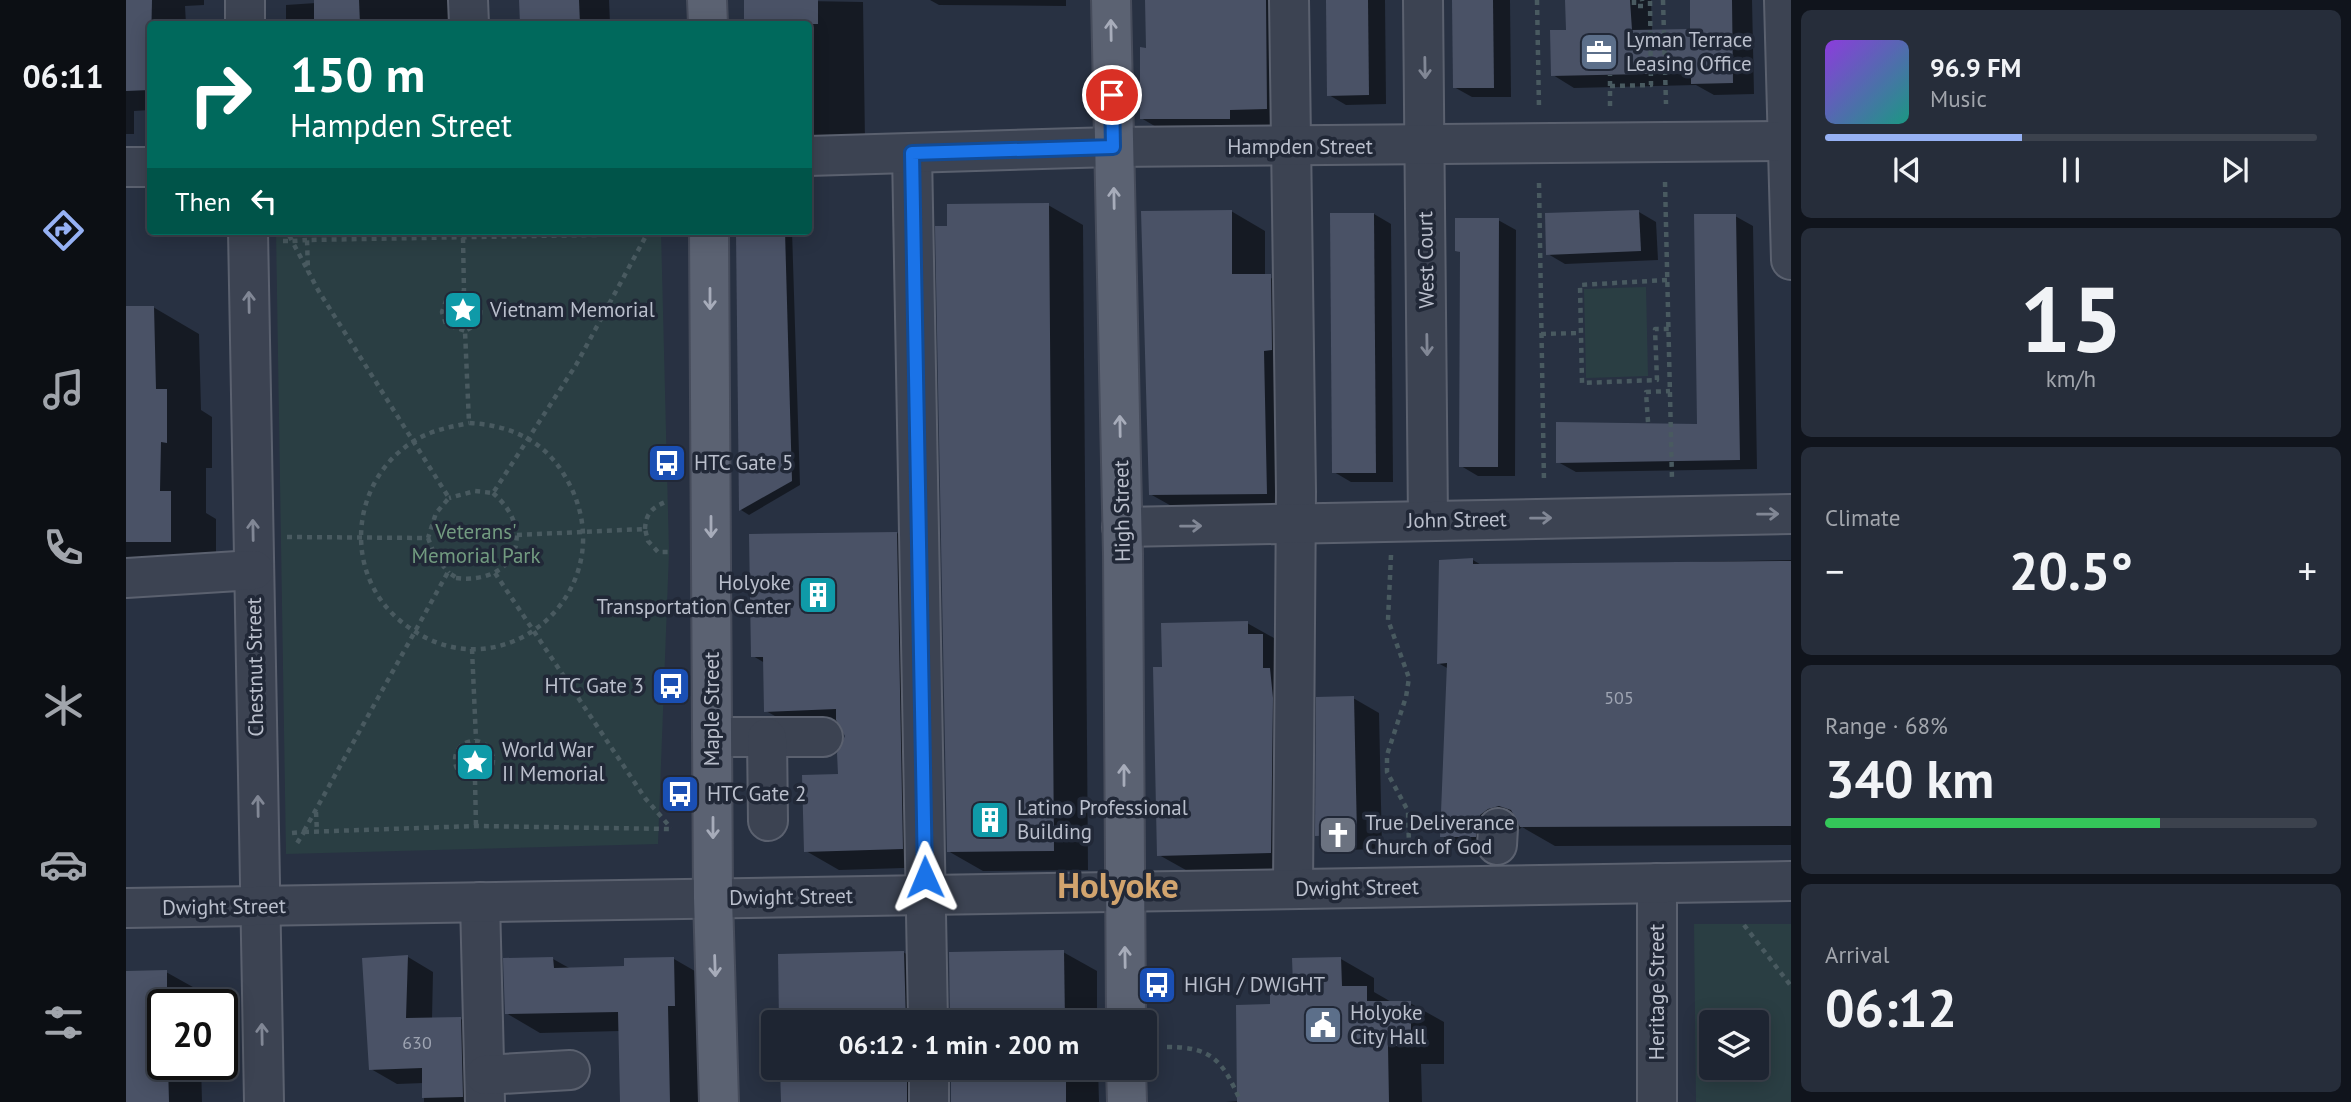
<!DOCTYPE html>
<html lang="en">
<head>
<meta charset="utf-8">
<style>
  :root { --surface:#1e2532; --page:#262d3a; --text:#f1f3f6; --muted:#a1a5ac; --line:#3c424d; --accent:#96b1f4 }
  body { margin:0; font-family:"PT Sans",sans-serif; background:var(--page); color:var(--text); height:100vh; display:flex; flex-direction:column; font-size:26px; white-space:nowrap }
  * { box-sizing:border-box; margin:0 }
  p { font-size:23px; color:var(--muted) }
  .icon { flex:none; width:38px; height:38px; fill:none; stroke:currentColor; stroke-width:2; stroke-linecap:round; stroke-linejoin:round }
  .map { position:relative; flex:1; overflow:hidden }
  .sheet { display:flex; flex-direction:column; gap:10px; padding:10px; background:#10141c; width:560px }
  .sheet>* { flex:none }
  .top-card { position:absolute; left:21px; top:21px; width:665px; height:214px; border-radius:7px; box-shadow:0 4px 18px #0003,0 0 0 2px var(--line); background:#00695c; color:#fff; overflow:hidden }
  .buttons { position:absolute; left:1573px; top:1010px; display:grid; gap:14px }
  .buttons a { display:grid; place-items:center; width:70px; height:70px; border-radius:7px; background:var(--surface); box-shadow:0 4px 18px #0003,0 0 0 2px var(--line); font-size:35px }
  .speed { position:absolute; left:21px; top:989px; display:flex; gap:14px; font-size:35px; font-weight:700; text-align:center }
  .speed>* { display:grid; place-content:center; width:91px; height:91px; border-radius:50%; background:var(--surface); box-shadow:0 4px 18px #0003,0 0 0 2px var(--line); line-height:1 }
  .speed .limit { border:4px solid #111; border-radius:10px; background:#fff; color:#111 }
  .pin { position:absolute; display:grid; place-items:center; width:60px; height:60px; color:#fff; margin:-30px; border:4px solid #fff; border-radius:50%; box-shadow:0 2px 7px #0007 }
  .me { position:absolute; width:77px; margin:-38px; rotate:359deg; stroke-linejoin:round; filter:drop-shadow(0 0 5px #0008) }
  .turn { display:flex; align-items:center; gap:24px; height:147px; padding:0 28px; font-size:32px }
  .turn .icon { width:91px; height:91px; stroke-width:2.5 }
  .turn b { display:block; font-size:49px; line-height:60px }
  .then { display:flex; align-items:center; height:66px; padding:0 28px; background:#0003; gap:14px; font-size:26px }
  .big { font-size:52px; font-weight:600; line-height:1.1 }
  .sheet .tile { flex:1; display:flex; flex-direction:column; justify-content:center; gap:10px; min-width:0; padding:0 24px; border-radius:10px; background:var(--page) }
  .sheet .dial { align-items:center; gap:0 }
  .dial b { font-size:91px; line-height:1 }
  .song { display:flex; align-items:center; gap:21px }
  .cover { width:84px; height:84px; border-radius:10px; background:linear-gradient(135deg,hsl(270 70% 55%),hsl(170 70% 35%)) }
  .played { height:7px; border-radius:4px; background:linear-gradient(90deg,var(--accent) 40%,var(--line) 40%) }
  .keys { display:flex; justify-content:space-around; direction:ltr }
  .heat { display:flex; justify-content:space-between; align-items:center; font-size:38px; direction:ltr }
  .charge { height:10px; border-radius:5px; background:linear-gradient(90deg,#34c759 68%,var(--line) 0) }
  .trip { position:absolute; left:635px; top:1010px; width:396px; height:70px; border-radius:7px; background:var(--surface); box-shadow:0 4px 18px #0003,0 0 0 2px var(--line); font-weight:600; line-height:70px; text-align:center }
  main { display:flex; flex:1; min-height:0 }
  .tab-bar { display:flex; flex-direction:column; width:126px; justify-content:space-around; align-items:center; background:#0c0f14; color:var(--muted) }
  .tab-bar .icon { width:49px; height:49px }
  .tab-bar .active { color:var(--accent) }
  .tab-bar b { font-size:32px; color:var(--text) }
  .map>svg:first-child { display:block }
  .green { fill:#2a3e43; fill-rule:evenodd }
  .shadow { fill:#0007 }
  .building { fill:#4a5266 }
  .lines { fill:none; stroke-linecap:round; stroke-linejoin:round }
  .minor-casing { stroke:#5b616f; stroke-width:42 }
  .major-casing { stroke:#464c5b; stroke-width:42 }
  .path { stroke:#495a60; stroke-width:4.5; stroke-dasharray:5 5; stroke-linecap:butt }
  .minor { stroke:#3c4352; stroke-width:38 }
  .major { stroke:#5b6272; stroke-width:38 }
  .oneway { stroke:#a7acba }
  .oneway2 { stroke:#818795 }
  .route-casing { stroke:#114b97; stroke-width:18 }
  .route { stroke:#1a73e8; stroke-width:12 }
  .labels { text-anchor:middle; stroke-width:7; stroke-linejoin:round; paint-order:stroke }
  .number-label { font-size:18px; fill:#9ea4b2 }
  .poi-label { font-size:21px; fill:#babfcc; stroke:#212837; text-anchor:start }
  .street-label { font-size:21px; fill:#babfcc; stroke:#212837 }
  .park-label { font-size:21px; fill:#729b80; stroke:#212837 }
  .town-label { font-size:35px; font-weight:bold; fill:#d2a46e; stroke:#212837 }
</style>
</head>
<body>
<main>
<nav class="tab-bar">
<b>06:11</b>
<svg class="icon active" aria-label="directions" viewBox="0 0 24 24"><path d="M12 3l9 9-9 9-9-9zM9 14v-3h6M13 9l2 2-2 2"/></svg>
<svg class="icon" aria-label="music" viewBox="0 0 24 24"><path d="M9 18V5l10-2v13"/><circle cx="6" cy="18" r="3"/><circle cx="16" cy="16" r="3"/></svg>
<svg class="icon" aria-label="phone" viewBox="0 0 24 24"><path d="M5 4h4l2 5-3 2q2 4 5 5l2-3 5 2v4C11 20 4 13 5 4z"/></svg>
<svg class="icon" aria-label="climate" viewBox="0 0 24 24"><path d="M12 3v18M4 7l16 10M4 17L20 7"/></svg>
<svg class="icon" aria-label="car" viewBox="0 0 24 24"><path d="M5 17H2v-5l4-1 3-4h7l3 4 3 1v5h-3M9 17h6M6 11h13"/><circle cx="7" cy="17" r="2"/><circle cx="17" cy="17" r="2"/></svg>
<svg class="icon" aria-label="filters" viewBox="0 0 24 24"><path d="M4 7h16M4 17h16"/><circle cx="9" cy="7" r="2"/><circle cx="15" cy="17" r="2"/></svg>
</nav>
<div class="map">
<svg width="1665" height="1102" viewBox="0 0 1665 1102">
  <rect width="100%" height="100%" fill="#283142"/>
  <g class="green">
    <path d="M150,231H535L543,552L532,844L160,854Z"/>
    <path d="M1520,287L1522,376L1460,378L1458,289Z"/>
    <path d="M1568,924H1665V1102H1570ZM1586,1022H1631V1068H1586Z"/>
  </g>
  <g class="shadow">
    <path d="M0,0H78V5L59,6L60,24H24V110L8,111V134H0Z"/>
    <path d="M190,0H323L324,24H160V5L190,3Z"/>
    <path d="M395,0H483L484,24H395Z"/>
    <path d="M620,0L737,2L739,142L682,143V24H620Z"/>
    <path d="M804,0H940V6L813,5Z"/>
    <path d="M1021,0H1173L1174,128L1049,138L1015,118L1021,49Z"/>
    <path d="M1202,0H1259L1260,104L1220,105L1203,95Z"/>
    <path d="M1328,0H1384L1385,97H1346L1328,87Z"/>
    <path d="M1441,0H1525L1526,31H1566L1565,0H1626L1628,94L1588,95L1570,85L1448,88L1427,75L1441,32Z"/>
    <path d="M922,205L957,225L962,870L857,871L822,851L823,228Z"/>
    <path d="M1105,211L1139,231V275L1178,295L1174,512L1058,513L1024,494Z"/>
    <path d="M1513,212L1530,222L1532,260L1439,264L1422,254Z"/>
    <path d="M1248,214L1265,224L1267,482H1225L1208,472Z"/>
    <path d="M1609,216L1627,226L1631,469L1450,472L1432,462L1573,426Z"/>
    <path d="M1372,220L1390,230L1389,476H1352L1335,466V253L1331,250Z"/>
    <path d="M612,231H666L674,485L623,515L615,510Z"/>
    <path d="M27,307L73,334L75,410L86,417V468H80V513L90,519V567H0V308Z"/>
    <path d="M771,533L804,553L810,867L713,870L680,851L713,775L721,736L717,729L674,730L640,711L639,663L627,656Z"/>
    <path d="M1347,560L1357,566L1665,560V845L1429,846L1396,827L1387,835L1383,855L1349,856L1316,836L1323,669L1312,663Z"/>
    <path d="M1121,623L1155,642L1178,872L1067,874L1033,855L1037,669Z"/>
    <path d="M1227,698L1253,713L1256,849L1217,850L1191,835Z"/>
    <path d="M777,952L811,972L812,1022H655Z"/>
    <path d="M937,952L971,971V1022H826Z"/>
    <path d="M282,957L307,972L306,1019H335L360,1034L363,1102H298V1083L271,1084L245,1069Z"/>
    <path d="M427,959L445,969L500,968L548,959L581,978L583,1102H496L494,1031L414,1033L380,1013Z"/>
    <path d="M1215,959L1248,978V992L1267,1003H1284L1318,1022V1064H1295L1296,1102H1100L1113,1101L1146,1006Z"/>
    <path d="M40,972L74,991V1004H37V1064H75L76,1102H0V973Z"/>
    <path d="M656,1068H826L818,1076L814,1102H657Z"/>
    <path d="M827,1068H972L973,1102H827Z"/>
  </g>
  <g class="building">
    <path d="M0,0H26L24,90L0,91Z"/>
    <path d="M188,0H233L234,24H188Z"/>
    <path d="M393,0H453L454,24H394Z"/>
    <rect x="618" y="0" width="74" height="24"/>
    <path d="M1019,0H1140L1141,109L1104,110V119H1014V47L1020,48Z"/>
    <path d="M1200,0H1242L1243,95L1201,96Z"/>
    <path d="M1326,0H1367L1368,88H1327Z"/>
    <path d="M1439,0H1504L1506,30L1564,29V0H1606L1607,83L1565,84V73L1425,76L1424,30H1440Z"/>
    <path d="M923,203L928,851L821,852L809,226H821V204Z"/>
    <path d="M1106,210V274H1145L1146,350L1138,351L1141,494L1023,495L1015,211Z"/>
    <path d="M1513,210L1515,251L1420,255L1419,213Z"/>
    <path d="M1204,213H1248L1250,473H1206Z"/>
    <path d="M1568,214H1610L1614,460L1430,463V422L1571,424Z"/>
    <path d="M1329,218H1373L1372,467H1333L1334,252L1329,251Z"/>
    <path d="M610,231H659L666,481L613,511Z"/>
    <path d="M0,306H28L30,389H41V443L35,442L34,491H45V542H0Z"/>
    <path d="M771,532L777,849L678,852L676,775L712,774L711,753L719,736L710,720V709L638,712L637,657H625L623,534Z"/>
    <path d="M1347,558V564L1665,561V826L1394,827L1385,810L1373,806L1362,809L1354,815L1350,837H1314L1321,663L1311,664L1313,560Z"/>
    <path d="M1122,621V634H1137V668H1144L1147,698L1145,853L1031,856L1027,667H1036L1035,623Z"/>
    <path d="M1228,696L1231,835L1189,836L1190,697Z"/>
    <path d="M938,950L939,1022H824L823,952Z"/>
    <path d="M778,951L780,1022H653L652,954Z"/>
    <path d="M282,955L280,1018L335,1017L337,1097L296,1098V1068L243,1070L236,958Z"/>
    <path d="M427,957L428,968L498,966V958L548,957L549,1006H542L544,1102H494L492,1012L379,1014L377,958Z"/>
    <path d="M1215,957L1216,986H1241V1001H1285V1046H1262L1263,1102H1111L1110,1005L1144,1004V987L1167,986L1166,958Z"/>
    <path d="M41,970V1004H37V1064H42L43,1102H0V971Z"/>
    <path d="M654,1068H781V1102H655Z"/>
    <rect x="825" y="1068" width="115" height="34"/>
  </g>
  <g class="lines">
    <g class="minor-casing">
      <g id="minor">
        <path d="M119,0V24"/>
        <path d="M342,0L343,24"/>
        <path d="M1163,0L1170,492L1167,889"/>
        <path d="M1297,0L1302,520"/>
        <path d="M1658,0L1665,260"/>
        <path d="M786,153L802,1022"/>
        <path d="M682,156L987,147L1665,141"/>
        <path d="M0,167H24"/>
        <path d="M122,231L138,1102"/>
        <path d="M996,527L1665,514"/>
        <path d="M0,578L128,570"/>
        <path d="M586,737H697"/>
        <path d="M641,738L642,821"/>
        <path d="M1371,845L1372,828"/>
        <path d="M1531,883V1102"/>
        <path d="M354,902L359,1102"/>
        <path d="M0,908L1665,881"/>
        <path d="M803,1068V1102"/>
        <path d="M359,1075L444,1070"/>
      </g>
    </g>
    <g class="major-casing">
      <g id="major">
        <path d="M581,0L582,24"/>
        <path d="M985,0L997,554L1000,1022"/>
        <path d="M583,231L587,898L593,1102"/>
        <path d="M1000,1068L1001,1102"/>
      </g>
    </g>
    <g class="path">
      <path d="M1411,0L1413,108"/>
      <path d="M1508,0V6H1517L1516,0"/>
      <path d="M1537,0L1540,104"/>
      <path d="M1484,86V75"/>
      <path d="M1484,106V86L1525,85L1524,0"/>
      <path d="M1539,182L1546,480"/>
      <path d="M1413,183L1418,483"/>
      <path d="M337,238L338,292L350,299C359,313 353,324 339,331L343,423C382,425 416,439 437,473C509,586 372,708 271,618C216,569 226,479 288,441C306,430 324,427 343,423"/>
      <path d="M157,241H166L161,231"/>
      <path d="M180,267L166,241L181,240"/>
      <path d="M1541,280L1454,285L1456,383L1531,380L1529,329H1543"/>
      <path d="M338,292L321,298L316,312L320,324L339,331"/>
      <path d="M1415,334L1455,333"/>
      <path d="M1522,422L1520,392L1544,391"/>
      <path d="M519,529C520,512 527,507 542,501"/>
      <path d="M391,535L519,529L522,541L532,552H543"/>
      <path d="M161,537L302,538L310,513L323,498L192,290L182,271L181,240L521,234L450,365L367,493L349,491L323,498"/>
      <path d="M302,538L309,556L323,573"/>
      <path d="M1265,555L1262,620L1283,678L1280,697L1261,755V772L1282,811L1283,846"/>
      <path d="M369,573L519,798L545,828"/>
      <path d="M330,578C389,585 412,532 367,493"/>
      <path d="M346,649L350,740"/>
      <circle cx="348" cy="760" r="19"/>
      <path d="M349,780L350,826"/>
      <path d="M190,812L191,832"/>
      <path d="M178,831L322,572L331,578"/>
      <path d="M178,832L350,826L545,829"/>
      <path d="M166,833L178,832L170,845"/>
      <path d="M1618,925L1665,986"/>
      <path d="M1041,1047C1086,1047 1096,1060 1114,1100"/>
    </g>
    <use href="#minor" class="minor"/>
    <use href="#major" class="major"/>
  </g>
  <defs><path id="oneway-shaft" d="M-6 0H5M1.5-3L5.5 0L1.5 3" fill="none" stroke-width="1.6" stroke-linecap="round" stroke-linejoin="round" transform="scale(1.75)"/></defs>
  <g class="oneway">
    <use href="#oneway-shaft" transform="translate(985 30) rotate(-91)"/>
    <use href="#oneway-shaft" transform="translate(988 198) rotate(-91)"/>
    <use href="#oneway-shaft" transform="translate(584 299) rotate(90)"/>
    <use href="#oneway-shaft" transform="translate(994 426) rotate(-91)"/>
    <use href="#oneway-shaft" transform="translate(585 527) rotate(90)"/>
    <use href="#oneway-shaft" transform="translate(998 775) rotate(-90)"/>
    <use href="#oneway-shaft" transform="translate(587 828) rotate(90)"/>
    <use href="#oneway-shaft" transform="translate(999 957) rotate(-91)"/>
    <use href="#oneway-shaft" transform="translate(589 966) rotate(88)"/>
  </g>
  <g class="oneway2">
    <use href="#oneway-shaft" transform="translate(1299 68) rotate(89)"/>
    <use href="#oneway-shaft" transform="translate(123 302) rotate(-91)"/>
    <use href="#oneway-shaft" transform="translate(1301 345) rotate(89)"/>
    <use href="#oneway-shaft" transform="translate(1642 514) rotate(-1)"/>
    <use href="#oneway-shaft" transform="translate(1415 518) rotate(-1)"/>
    <use href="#oneway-shaft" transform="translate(1065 526) rotate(-1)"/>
    <use href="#oneway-shaft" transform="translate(127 530) rotate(-91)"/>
    <use href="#oneway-shaft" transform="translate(132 806) rotate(-91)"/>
    <use href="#oneway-shaft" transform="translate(136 1034) rotate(-91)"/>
  </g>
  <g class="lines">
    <g class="route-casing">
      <path id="route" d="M799,877L786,153L987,147L986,95"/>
    </g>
    <use href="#route" class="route"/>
  </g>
  <defs>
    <g id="office-square" transform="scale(2.0125)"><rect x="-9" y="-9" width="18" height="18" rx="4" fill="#5c6f8a" stroke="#212837"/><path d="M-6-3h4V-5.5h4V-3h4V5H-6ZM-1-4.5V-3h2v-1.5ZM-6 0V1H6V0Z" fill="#fff"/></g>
    <g id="sight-square" transform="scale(2.0125)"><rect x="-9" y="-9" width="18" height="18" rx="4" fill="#0f9aa8" stroke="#212837"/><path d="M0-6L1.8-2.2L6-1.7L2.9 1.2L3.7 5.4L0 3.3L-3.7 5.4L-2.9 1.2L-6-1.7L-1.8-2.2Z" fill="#fff"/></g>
    <g id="bus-square" transform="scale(2.0125)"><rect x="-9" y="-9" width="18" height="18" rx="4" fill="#1a4fb4" stroke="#212837"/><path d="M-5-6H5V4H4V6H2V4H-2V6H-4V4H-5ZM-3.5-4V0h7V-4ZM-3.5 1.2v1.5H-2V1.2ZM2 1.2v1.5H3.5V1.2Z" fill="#fff"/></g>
    <g id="building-square" transform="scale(2.0125)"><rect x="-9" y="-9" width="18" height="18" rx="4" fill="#0f9aa8" stroke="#212837"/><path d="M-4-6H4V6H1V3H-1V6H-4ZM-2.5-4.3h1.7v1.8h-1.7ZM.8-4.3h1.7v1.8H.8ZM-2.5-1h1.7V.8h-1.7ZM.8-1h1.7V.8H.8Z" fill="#fff"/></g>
    <g id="church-square" transform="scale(2.0125)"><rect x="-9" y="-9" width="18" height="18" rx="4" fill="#6b7280" stroke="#212837"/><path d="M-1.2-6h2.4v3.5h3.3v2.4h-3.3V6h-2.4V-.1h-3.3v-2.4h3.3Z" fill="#fff"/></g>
    <g id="civic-square" transform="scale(2.0125)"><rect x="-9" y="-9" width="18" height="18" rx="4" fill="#5c6f8a" stroke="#212837"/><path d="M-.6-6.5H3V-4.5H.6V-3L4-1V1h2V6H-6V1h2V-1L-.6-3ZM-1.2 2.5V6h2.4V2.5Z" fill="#fff"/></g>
  </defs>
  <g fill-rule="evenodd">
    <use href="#office-square" x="1473" y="52"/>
    <use href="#sight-square" x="337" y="310"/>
    <use href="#bus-square" x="541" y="463"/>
    <use href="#building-square" x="692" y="595"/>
    <use href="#bus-square" x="545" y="686"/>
    <use href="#sight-square" x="349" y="762"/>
    <use href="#bus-square" x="554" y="794"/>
    <use href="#building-square" x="864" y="820"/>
    <use href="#church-square" x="1212" y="835"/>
    <use href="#bus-square" x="1031" y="985"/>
    <use href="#civic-square" x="1197" y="1025"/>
  </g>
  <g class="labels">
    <g class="number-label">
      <text x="1493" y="704">505</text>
      <text x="291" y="1049">630</text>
    </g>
    <g class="poi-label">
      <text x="1500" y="47">Lyman Terrace<tspan x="1500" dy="24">Leasing Office</tspan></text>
      <text x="364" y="317">Vietnam Memorial</text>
      <text x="568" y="470">HTC Gate 5</text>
      <text x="665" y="590" text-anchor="end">Holyoke<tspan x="665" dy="24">Transportation Center</tspan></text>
      <text x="518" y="693" text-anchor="end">HTC Gate 3</text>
      <text x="376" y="757">World War<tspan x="376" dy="24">II Memorial</tspan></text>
      <text x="581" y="801">HTC Gate 2</text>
      <text x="891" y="815">Latino Professional<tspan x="891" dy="24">Building</tspan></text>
      <text x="1239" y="830">True Deliverance<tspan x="1239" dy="24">Church of God</tspan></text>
      <text x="1058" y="992">HIGH / DWIGHT</text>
      <text x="1224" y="1020">Holyoke<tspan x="1224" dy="24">City Hall</tspan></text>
    </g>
    <g class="street-label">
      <text x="1174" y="154">Hampden Street</text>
      <text transform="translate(1300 260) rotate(-91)" y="7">West Court</text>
      <text transform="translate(996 511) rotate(-91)" y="7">High Street</text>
      <text transform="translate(1331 520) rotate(-1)" y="7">John Street</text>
      <text transform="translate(129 667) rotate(-91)" y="7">Chestnut Street</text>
      <text transform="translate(586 709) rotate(-90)" y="7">Maple Street</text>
      <text transform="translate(1231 888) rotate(-1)" y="7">Dwight Street</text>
      <text transform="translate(665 897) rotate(-1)" y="7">Dwight Street</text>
      <text transform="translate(98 907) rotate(-1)" y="7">Dwight Street</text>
      <text transform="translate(1531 992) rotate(-90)" y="7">Heritage Street</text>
    </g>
    <g class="park-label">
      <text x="350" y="539">Veterans'<tspan x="350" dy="24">Memorial Park</tspan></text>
    </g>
    <g class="town-label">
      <text x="992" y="898">Holyoke</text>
    </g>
  </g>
</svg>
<div class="buttons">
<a><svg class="icon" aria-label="layers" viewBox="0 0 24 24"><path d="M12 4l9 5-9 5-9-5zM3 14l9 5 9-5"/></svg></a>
</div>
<div class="speed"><div class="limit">20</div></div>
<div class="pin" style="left:986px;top:95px;background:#d93025"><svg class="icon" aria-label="arrive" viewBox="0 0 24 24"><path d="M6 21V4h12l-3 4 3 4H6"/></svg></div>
<svg class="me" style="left:799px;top:877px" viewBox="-20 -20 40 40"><path d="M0-17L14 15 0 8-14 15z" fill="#1a73e8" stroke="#fff" stroke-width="4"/></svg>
<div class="trip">06:12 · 1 min · 200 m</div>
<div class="top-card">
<div class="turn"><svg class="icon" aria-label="right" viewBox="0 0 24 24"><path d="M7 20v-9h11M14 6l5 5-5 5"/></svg><div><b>150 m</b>Hampden Street</div></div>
<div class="then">Then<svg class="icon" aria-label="left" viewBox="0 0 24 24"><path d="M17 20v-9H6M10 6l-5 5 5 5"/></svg></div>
</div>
</div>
<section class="sheet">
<div class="tile">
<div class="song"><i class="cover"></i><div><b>96.9 FM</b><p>Music</p></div></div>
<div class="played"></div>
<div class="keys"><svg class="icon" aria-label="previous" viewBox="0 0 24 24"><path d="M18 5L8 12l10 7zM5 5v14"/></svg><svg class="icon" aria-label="pause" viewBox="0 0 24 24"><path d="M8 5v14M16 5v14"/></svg><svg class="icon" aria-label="next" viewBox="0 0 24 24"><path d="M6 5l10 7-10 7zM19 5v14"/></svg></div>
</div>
<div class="tile dial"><b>15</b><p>km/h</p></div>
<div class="tile"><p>Climate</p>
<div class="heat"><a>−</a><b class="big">20.5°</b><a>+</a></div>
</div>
<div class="tile"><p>Range · 68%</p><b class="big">340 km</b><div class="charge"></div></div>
<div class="tile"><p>Arrival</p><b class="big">06:12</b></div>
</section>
</main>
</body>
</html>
